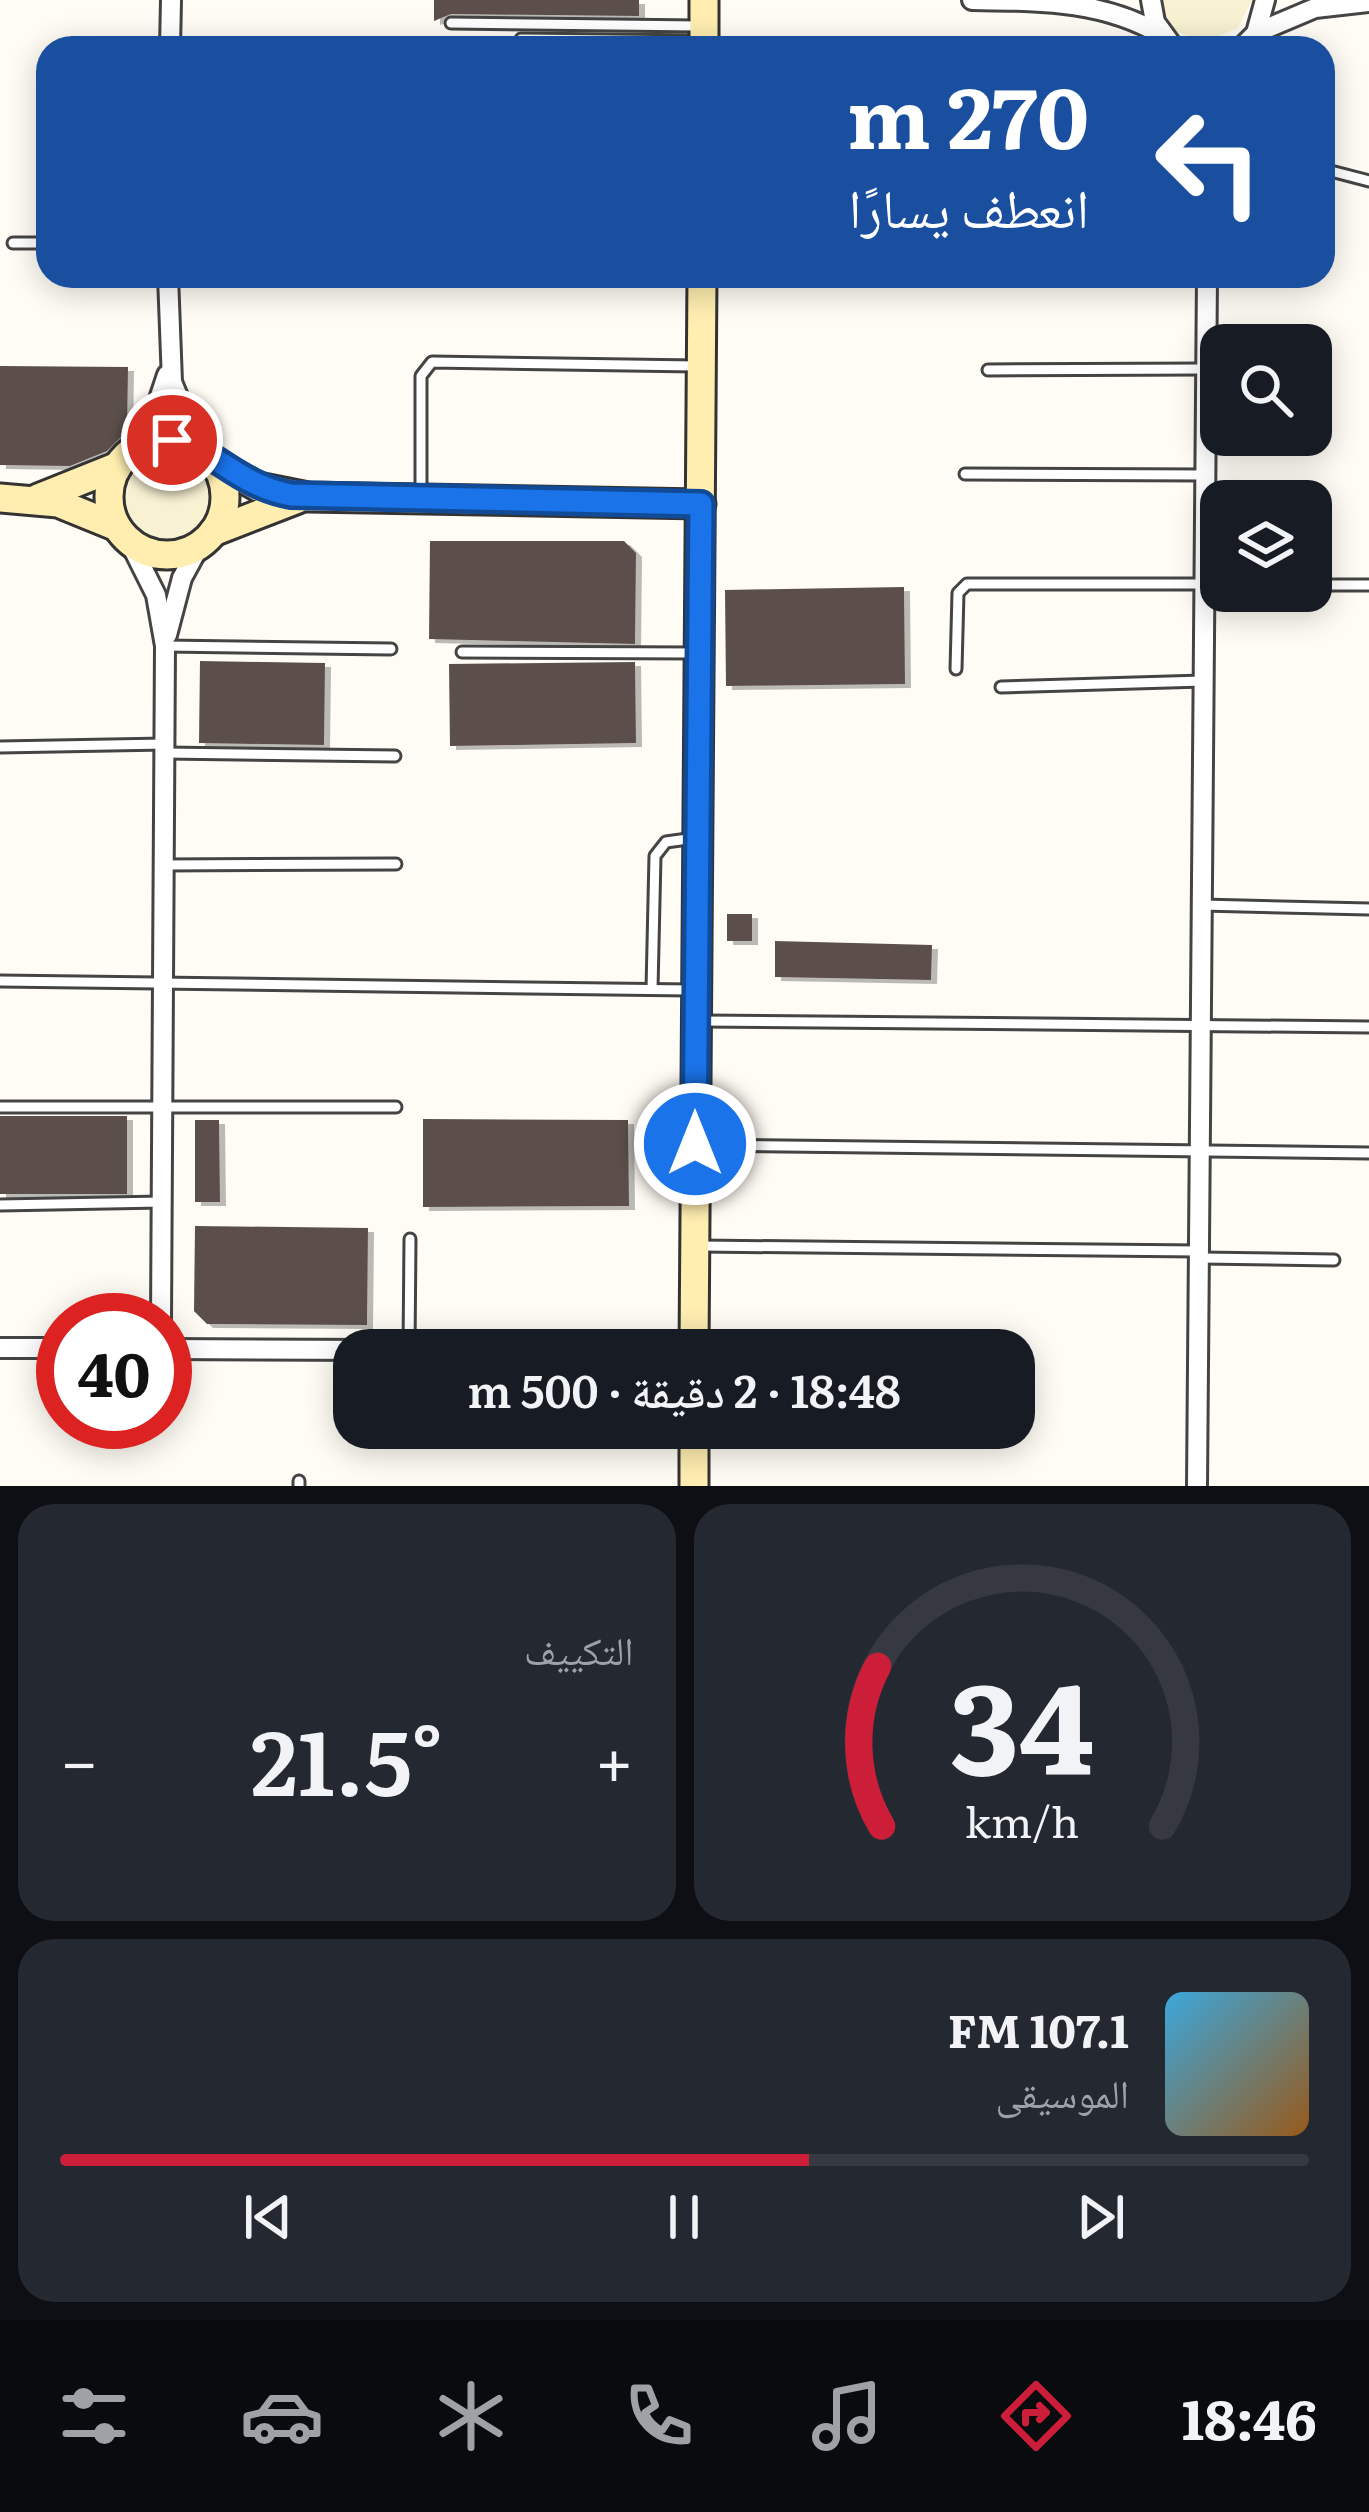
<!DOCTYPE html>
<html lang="ar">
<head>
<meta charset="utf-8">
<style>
  :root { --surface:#171b24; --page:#242831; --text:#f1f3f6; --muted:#9ea1a6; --line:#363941; --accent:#cc1e38 }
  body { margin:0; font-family:Literata,"Noto Naskh Arabic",serif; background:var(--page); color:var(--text); direction:rtl; height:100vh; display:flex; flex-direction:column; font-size:45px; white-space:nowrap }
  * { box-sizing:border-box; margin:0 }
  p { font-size:39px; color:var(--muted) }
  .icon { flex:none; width:66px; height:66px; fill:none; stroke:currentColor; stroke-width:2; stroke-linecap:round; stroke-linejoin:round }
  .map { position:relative; height:1486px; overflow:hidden; direction:ltr }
  .details { display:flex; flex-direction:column; gap:18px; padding:18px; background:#0d0f14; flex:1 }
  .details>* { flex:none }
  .guide { position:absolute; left:36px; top:36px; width:1299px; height:252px; border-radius:36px; box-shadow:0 6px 30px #0003; direction:rtl; background:#1a4fa0; color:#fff; overflow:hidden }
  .controls { position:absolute; left:1200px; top:324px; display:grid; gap:24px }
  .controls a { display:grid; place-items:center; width:132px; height:132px; border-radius:24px; background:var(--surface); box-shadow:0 6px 30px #0003; font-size:60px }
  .speed { position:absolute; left:36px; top:1293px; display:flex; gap:24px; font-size:60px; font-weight:700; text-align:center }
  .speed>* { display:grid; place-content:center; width:156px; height:156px; border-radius:50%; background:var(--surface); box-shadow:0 6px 30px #0003; line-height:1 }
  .speed .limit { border:18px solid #d22; background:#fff; color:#111 }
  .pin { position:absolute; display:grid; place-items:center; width:102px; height:102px; color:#fff; margin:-51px; border:6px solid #fff; border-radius:50%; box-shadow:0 3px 12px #0007 }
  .me { position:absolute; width:132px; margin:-66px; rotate:0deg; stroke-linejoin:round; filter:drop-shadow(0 0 9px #0008) }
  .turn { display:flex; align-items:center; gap:42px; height:252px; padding:0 48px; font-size:54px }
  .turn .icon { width:156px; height:156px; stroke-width:2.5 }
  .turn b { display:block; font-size:84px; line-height:102px }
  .big { font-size:90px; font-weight:600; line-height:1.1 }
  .details .widget { flex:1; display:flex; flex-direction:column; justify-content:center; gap:18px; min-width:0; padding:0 42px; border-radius:36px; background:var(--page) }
  .details .dial { align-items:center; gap:0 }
  .dial svg { height:312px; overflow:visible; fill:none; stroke:var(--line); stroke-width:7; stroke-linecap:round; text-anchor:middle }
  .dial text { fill:var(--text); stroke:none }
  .song { display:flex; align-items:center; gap:36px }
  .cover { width:144px; height:144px; border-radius:18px; background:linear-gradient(135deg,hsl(200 70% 55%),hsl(30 70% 35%)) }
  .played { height:12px; border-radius:6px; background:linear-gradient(90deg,var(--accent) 60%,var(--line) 60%) }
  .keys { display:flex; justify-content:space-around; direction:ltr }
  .heat { display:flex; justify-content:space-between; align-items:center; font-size:66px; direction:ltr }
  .details .tiles { flex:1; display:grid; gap:18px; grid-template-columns:1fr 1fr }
  .widget:last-child { grid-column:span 2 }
  .trip { position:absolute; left:333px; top:1329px; width:702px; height:120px; border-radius:36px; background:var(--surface); box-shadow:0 6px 30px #0003; font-weight:600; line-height:120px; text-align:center; direction:rtl }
  .tab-bar { display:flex; height:192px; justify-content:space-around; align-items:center; background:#090b0e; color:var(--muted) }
  .tab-bar .icon { width:84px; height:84px }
  .tab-bar .selected { color:var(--accent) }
  .tab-bar b { font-size:54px; color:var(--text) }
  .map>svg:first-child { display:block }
  .farmland { fill:#f8f1d2 }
  .building { fill:#5b504c; filter:url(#shadow) }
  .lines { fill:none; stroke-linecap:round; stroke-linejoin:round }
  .lane-casing { stroke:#444; stroke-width:15 }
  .street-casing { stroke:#444; stroke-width:24 }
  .secondary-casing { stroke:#333; stroke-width:33 }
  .lane { stroke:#fff; stroke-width:9 }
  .street { stroke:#fff; stroke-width:18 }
  .secondary { stroke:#ffeeb0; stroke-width:27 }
  .route-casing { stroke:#114b97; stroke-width:30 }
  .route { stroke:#1a73e8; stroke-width:21 }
</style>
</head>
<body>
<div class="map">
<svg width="1369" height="1486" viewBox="0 0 1369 1486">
  <defs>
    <filter id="shadow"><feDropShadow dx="6" dy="4" stdDeviation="0" flood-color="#0004"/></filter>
  </defs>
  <rect width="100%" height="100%" fill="#fffcf5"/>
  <g class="farmland">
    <path d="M1155,0H1252L1238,28L1205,42L1169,29Z"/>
    <circle cx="163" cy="493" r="49"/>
  </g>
  <g class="building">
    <path d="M434,0H639V16L451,14L434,21Z"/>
    <path d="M0,366L128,367L127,431L107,451L70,466L0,465Z"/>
    <path d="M430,541H624L636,553L635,644L429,639Z"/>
    <path d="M904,587L905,684L726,686L725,590Z"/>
    <path d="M200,661L325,663L324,745L199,743Z"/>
    <path d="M635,662L636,743L450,746L449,664Z"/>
    <rect x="727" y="914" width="25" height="27"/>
    <path d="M775,941L932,945L931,980L775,977Z"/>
    <rect x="0" y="1116" width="127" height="78"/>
    <path d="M423,1119L628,1120L629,1206L423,1207Z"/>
    <path d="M195,1120H219L220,1202H195Z"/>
    <path d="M195,1226L368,1228L367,1325L207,1324L194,1311Z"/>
  </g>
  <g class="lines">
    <g class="lane-casing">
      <g id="lane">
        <path d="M451,23L698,26"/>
        <path d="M521,39L702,41"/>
        <path d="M1323,169L1369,181"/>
        <path d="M13,243H48"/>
        <path d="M988,370L1205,369"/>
        <path d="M965,474L1205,475"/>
        <path d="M421,496V376L432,362L696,366"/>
        <path d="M1311,585H1369"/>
        <path d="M165,646L391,649"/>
        <path d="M462,652L697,653"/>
        <path d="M956,669L958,593L967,584H1221"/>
        <path d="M1001,687L1203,681"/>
        <path d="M0,747L165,744"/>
        <path d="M166,753L395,756"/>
        <path d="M164,865L396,864"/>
        <path d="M1202,905L1369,909"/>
        <path d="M0,981L690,990"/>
        <path d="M652,989L655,856L666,842L695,838"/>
        <path d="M701,1021L1369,1027"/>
        <path d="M0,1107H396"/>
        <path d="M700,1145L1369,1153"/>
        <path d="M0,1205L162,1202"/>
        <path d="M700,1246L1199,1251"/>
        <path d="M1201,1258L1334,1260"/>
        <path d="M409,1350L410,1239"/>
        <path d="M299,1486V1481"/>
      </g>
    </g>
    <g class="street-casing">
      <g id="street">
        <path d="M972,0C1040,1 1102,0 1162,35"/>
        <path d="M1151,0L1155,22L1174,48"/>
        <path d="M1256,33L1315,8L1369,2"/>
        <path d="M170,48L171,0"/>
        <path d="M1241,48L1256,33L1265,0"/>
        <path d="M168,276L172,382L200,450"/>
        <path d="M131,452L152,420L167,375"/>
        <path d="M129,541L156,595L165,646L161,1320"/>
        <path d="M167,635L182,578L200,545"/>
        <path d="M0,1348H63"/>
        <path d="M165,1349L374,1350"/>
        <path d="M1197,1486L1207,276"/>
      </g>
    </g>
    <g class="secondary-casing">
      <g id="secondary">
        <path d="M704,48V0"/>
        <circle cx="167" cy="497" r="58"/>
        <path d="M214,462L258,487L308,497L701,504"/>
        <path d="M0,498L58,503L117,527"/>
        <path d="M38,498L118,466"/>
        <path d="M213,532L298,499"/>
        <path d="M694,1350L702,276"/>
        <path d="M694,1486V1428"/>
      </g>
    </g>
    <use href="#lane" class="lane"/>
    <use href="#street" class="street"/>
    <use href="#secondary" class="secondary"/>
  </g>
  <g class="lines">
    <g class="route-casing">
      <path id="route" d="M172,440C214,448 236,485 291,495L701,504L695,1144"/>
    </g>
    <use href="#route" class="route"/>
  </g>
</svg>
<div class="controls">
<a><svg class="icon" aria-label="search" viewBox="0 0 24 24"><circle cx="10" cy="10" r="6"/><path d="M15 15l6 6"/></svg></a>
<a><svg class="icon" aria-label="layers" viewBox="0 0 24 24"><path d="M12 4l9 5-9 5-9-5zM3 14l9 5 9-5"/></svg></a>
</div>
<div class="speed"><div class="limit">40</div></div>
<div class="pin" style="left:172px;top:440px;background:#d93025"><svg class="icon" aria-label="arrive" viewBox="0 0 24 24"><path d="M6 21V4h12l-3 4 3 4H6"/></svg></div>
<svg class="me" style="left:695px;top:1144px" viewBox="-20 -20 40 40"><circle r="17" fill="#1a73e8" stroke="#fff" stroke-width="3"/><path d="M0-11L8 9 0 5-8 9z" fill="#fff"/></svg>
<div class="trip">18:48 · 2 دقيقة · 500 m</div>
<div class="guide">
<div class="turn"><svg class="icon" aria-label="left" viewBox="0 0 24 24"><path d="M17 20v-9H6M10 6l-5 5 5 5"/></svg><div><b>270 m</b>انعطف يسارًا</div></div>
</div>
</div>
<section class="details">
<div class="tiles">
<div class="widget dial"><svg viewBox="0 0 100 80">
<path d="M14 69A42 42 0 1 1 86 69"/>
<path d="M14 69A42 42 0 0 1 13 28" stroke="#cc1e38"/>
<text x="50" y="56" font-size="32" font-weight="700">34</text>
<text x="50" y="72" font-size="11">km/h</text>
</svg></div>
<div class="widget"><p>التكييف</p>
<div class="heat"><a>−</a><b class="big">21.5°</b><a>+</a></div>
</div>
<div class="widget">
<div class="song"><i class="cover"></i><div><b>107.1 FM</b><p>الموسيقى</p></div></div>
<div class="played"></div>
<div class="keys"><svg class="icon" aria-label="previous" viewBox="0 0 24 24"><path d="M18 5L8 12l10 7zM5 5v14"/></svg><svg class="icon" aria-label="pause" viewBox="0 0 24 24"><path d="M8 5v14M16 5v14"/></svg><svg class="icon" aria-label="next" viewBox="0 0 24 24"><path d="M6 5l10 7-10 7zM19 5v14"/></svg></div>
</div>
</div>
</section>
<nav class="tab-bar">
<b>18:46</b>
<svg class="icon selected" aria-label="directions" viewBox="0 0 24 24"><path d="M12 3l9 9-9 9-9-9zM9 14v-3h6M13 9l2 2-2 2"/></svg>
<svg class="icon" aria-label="music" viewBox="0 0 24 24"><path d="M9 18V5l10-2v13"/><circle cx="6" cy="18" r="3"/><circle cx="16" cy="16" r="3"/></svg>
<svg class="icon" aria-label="phone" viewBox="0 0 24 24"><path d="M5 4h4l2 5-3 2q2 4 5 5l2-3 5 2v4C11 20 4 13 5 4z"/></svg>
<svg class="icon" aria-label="climate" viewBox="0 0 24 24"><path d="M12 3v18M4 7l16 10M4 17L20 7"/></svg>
<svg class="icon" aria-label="car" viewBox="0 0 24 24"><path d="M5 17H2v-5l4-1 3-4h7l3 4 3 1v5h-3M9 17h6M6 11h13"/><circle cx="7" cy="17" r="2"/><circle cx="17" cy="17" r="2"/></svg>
<svg class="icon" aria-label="filters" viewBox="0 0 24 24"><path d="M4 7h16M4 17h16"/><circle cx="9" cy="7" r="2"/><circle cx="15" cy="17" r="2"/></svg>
</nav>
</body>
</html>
